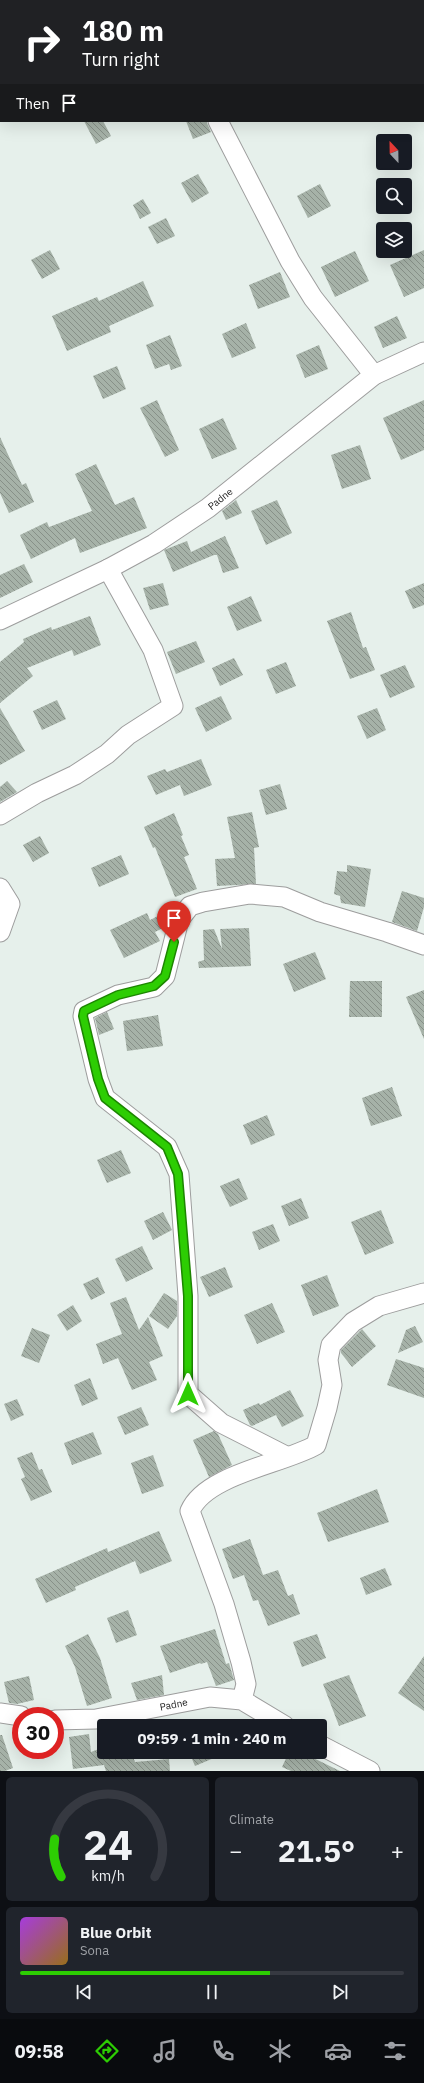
<!DOCTYPE html>
<html lang="en">
<head>
<meta charset="utf-8">
<style>
  :root { --surface:#171b24; --page:#20242c; --text:#f1f3f6; --muted:#9ea1a6; --line:#363941; --accent:#2dcd03 }
  body { margin:0; font-family:"IBM Plex Sans",sans-serif; background:var(--page); color:var(--text); height:100vh; display:flex; flex-direction:column; font-size:15px; white-space:nowrap }
  * { box-sizing:border-box; margin:0 }
  p { font-size:13px; color:var(--muted) }
  .icon { flex:none; width:22px; height:22px; fill:none; stroke:currentColor; stroke-width:2; stroke-linecap:round; stroke-linejoin:round }
  .map { position:relative; height:1771px; overflow:hidden }
  .side { display:flex; flex-direction:column; gap:6px; padding:6px; background:#0d0f14; flex:1 }
  .side>* { flex:none }
  .top-card { position:absolute; left:0px; top:0px; width:424px; height:122px; box-shadow:0 4px 16px #0002; background:#202124; color:#fff; overflow:hidden }
  .needle { width:26px; rotate:338deg }
  .tools { position:absolute; left:376px; top:134px; display:grid; gap:8px }
  .tools a { display:grid; place-items:center; width:36px; height:36px; border-radius:4px; background:var(--surface); box-shadow:0 4px 16px #0002; font-size:20px }
  .speed { position:absolute; left:12px; top:1707px; display:flex; gap:8px; font-size:20px; font-weight:700; text-align:center }
  .speed>* { display:grid; place-content:center; width:52px; height:52px; border-radius:50%; background:var(--surface); box-shadow:0 4px 16px #0002; line-height:1 }
  .speed .limit { border:6px solid #d22; background:#fff; color:#111 }
  .pin { position:absolute; display:grid; place-items:center; width:34px; height:34px; color:#fff; margin:-41px -17px; border-radius:50% 50% 50% 0; rotate:-45deg; box-shadow:0 0 4px #0007 }
  .pin .icon { rotate:45deg }
  .me { position:absolute; width:44px; margin:-22px; rotate:0deg; stroke-linejoin:round; filter:drop-shadow(0 0 3px #0008) }
  .turn { display:flex; align-items:center; gap:14px; height:84px; padding:0 16px; font-size:18px }
  .turn .icon { width:52px; height:52px; stroke-width:2.5 }
  .turn b { display:block; font-size:28px; line-height:34px }
  .then { display:flex; align-items:center; height:38px; padding:0 16px; background:#0003; gap:8px; font-size:15px }
  .big { font-size:30px; font-weight:800; line-height:1.1 }
  .side .widget { flex:1; display:flex; flex-direction:column; justify-content:center; gap:6px; min-width:0; padding:0 14px; border-radius:6px; background:var(--page) }
  .side .dial { align-items:center; gap:0 }
  .dial svg { height:104px; overflow:visible; fill:none; stroke:var(--line); stroke-width:7; stroke-linecap:round; text-anchor:middle }
  .dial text { fill:var(--text); stroke:none }
  .song { display:flex; align-items:center; gap:12px }
  .cover { width:48px; height:48px; border-radius:6px; background:linear-gradient(135deg,hsl(280 70% 55%),hsl(40 70% 35%)) }
  .played { height:4px; border-radius:2px; background:linear-gradient(90deg,var(--accent) 65%,var(--line) 65%) }
  .keys { display:flex; justify-content:space-around; direction:ltr }
  .heat { display:flex; justify-content:space-between; align-items:center; font-size:22px; direction:ltr }
  .side .tiles { flex:1; display:grid; gap:6px; grid-template-columns:1fr 1fr }
  .widget:last-child { grid-column:span 2 }
  .trip { position:absolute; left:97px; top:1719px; width:230px; height:40px; border-radius:4px; background:var(--surface); box-shadow:0 4px 16px #0002; font-weight:800; line-height:40px; text-align:center }
  .tab-bar { display:flex; height:64px; justify-content:space-around; align-items:center; background:#090b0e; color:var(--muted) }
  .tab-bar .icon { width:28px; height:28px }
  .tab-bar .selected { color:var(--accent) }
  .tab-bar b { font-size:18px; color:var(--text) }
  .map>svg:first-child { display:block }
  .building { fill:url(#building-back-hatch) }
  .lines { fill:none; stroke-linecap:round; stroke-linejoin:round }
  .minor-casing { stroke:#9d9d9d; stroke-width:21 }
  .minor { stroke:#fff; stroke-width:19 }
  .route-casing { stroke:#1d8502; stroke-width:10 }
  .route { stroke:#2dcd03; stroke-width:7 }
  .labels { text-anchor:middle; stroke-width:4; stroke-linejoin:round; paint-order:stroke }
  .street-label { font-size:10px; fill:#202020; stroke:#fff }
</style>
</head>
<body>
<div class="map">
<svg width="424" height="1771" viewBox="0 0 424 1771">
  <defs>
    <pattern id="building-back-hatch" width="6" height="6" patternUnits="userSpaceOnUse"><rect width="6" height="6" fill="#a6b2a8"/><path d="M-1 5l2 2M0 0l6 6M5-1l2 2" fill="none" stroke="#879088"/></pattern>
  </defs>
  <rect width="100%" height="100%" fill="#e6f0eb"/>
  <g class="building">
    <path d="M84,121H103L111,136L96,144Z"/>
    <path d="M186,121H206L211,132L193,139Z"/>
    <path d="M198,174L209,193L192,203L181,183Z"/>
    <path d="M320,184L331,206L308,218L297,196Z"/>
    <path d="M143,199L151,213L140,219L133,205Z"/>
    <path d="M166,218L175,236L157,244L148,227Z"/>
    <path d="M50,250L60,269L42,279L31,260Z"/>
    <path d="M424,250V288L404,297L390,265Z"/>
    <path d="M355,251L369,281L335,297L321,267Z"/>
    <path d="M280,272L290,297L258,309L249,285Z"/>
    <path d="M143,281L154,306L109,326L111,332L67,351L52,316L97,297L99,301Z"/>
    <path d="M397,316L407,338L383,348L374,327Z"/>
    <path d="M246,323L256,348L232,358L222,334Z"/>
    <path d="M170,335L182,366L171,370L169,364L155,369L146,345Z"/>
    <path d="M319,345L328,369L305,378L296,355Z"/>
    <path d="M117,366L126,389L103,399L93,376Z"/>
    <path d="M157,400L179,450L165,457L140,408Z"/>
    <path d="M424,400V450L401,460L383,418Z"/>
    <path d="M223,418L237,449L212,459L199,429Z"/>
    <path d="M0,437L22,485L26,483L34,502L9,513L0,493Z"/>
    <path d="M360,445L371,479L342,489L331,455Z"/>
    <path d="M96,464L115,505L134,497L147,528L80,553L75,538L31,559L20,535L47,522L49,527L92,511L75,474Z"/>
    <path d="M236,500L242,513L226,520L222,511Z"/>
    <path d="M277,500L292,533L266,545L251,511Z"/>
    <path d="M225,536L239,568L223,573L217,555H214L173,572L164,550L187,541L191,552Z"/>
    <path d="M24,564L33,582L0,598V575Z"/>
    <path d="M163,583L169,605L150,610L143,588Z"/>
    <path d="M424,583V605L413,609L405,591Z"/>
    <path d="M251,596L262,621L237,631L227,607Z"/>
    <path d="M351,612L363,648L366,647L375,670L350,679L327,621Z"/>
    <path d="M90,616L101,645L74,656L72,650L27,668L33,676L0,703V662L24,642L23,639L51,627L52,630Z"/>
    <path d="M196,641L205,662L176,674L167,652Z"/>
    <path d="M234,658L243,675L220,686L212,668Z"/>
    <path d="M286,662L296,686L276,694L266,670Z"/>
    <path d="M405,665L415,687L390,698L380,675Z"/>
    <path d="M221,696L232,719L206,732L195,708Z"/>
    <path d="M57,700L66,719L42,730L33,711Z"/>
    <path d="M0,708L25,751L0,765Z"/>
    <path d="M377,708L386,730L367,739L357,716Z"/>
    <path d="M201,759L212,785L184,796L180,785L156,795L147,776L165,769L167,772Z"/>
    <path d="M7,781L17,792L0,802V787Z"/>
    <path d="M280,784L287,809L266,815L259,790Z"/>
    <path d="M252,812L259,847L254,848L256,884L217,886L215,859L235,858L227,817Z"/>
    <path d="M174,813L183,835L181,836L189,855L184,857L197,889L175,897L155,847L153,848L144,827Z"/>
    <path d="M40,836L49,853L33,862L23,845Z"/>
    <path d="M121,855L129,874L99,887L91,868Z"/>
    <path d="M347,865L371,869L365,907L341,903L340,896L334,894L337,871L347,872Z"/>
    <path d="M402,891L424,898V907L417,931L392,922Z"/>
    <path d="M147,913L150,920L158,916L163,928L155,932L160,941L124,958L110,930Z"/>
    <path d="M249,928L251,966L199,968L198,962L204,960L203,930L214,929L222,949L220,929Z"/>
    <path d="M315,952L326,979L294,992L283,964Z"/>
    <path d="M350,981H382V1017H349Z"/>
    <path d="M424,990V1039L406,997Z"/>
    <path d="M107,1012L114,1029L99,1035L95,1018Z"/>
    <path d="M158,1015L163,1046L127,1051L123,1021Z"/>
    <path d="M392,1087L402,1116L371,1126L362,1098Z"/>
    <path d="M267,1115L275,1135L251,1145L243,1125Z"/>
    <path d="M121,1150L131,1173L107,1183L97,1160Z"/>
    <path d="M239,1178L248,1199L230,1207L220,1186Z"/>
    <path d="M301,1198L309,1218L289,1226L281,1206Z"/>
    <path d="M381,1210L394,1243L365,1255L351,1222Z"/>
    <path d="M163,1212L172,1230L153,1240L144,1221Z"/>
    <path d="M273,1224L280,1241L259,1250L252,1232Z"/>
    <path d="M142,1246L153,1269L126,1282L115,1259Z"/>
    <path d="M225,1267L233,1287L209,1297L200,1277Z"/>
    <path d="M327,1275L339,1306L313,1316L301,1285Z"/>
    <path d="M98,1277L105,1293L91,1300L83,1284Z"/>
    <path d="M164,1293L177,1301V1316L168,1329L149,1316Z"/>
    <path d="M126,1297L139,1330L148,1317L163,1356L149,1362L157,1380L132,1390L118,1358L103,1364L96,1344L122,1334L110,1303Z"/>
    <path d="M272,1303L285,1332L257,1344L244,1315Z"/>
    <path d="M73,1305L82,1321L67,1331L57,1315Z"/>
    <path d="M415,1326L423,1342L398,1353L406,1330Z"/>
    <path d="M32,1328L50,1335L39,1363L21,1356Z"/>
    <path d="M362,1329L376,1346L352,1367L341,1353V1350Z"/>
    <path d="M396,1359L424,1368V1398L387,1385Z"/>
    <path d="M90,1378L98,1399L82,1406L74,1385Z"/>
    <path d="M290,1390L304,1416L282,1427L276,1415L252,1426L250,1425L243,1410L259,1403L260,1405Z"/>
    <path d="M17,1399L24,1415L11,1421L4,1404Z"/>
    <path d="M141,1407L149,1425L125,1435L117,1417Z"/>
    <path d="M214,1431L218,1434L232,1465L209,1477L193,1440Z"/>
    <path d="M93,1432L102,1454L72,1465L64,1443Z"/>
    <path d="M32,1452L39,1470L42,1469L52,1492L31,1501L21,1479L25,1477L17,1458Z"/>
    <path d="M153,1455L164,1486L142,1494L131,1463Z"/>
    <path d="M377,1489L389,1522L328,1542L317,1513Z"/>
    <path d="M159,1531L172,1561L140,1574L135,1561L75,1587L76,1590L46,1603L35,1579L107,1548L108,1552Z"/>
    <path d="M250,1539L263,1575L278,1570L288,1596L293,1594L300,1614L268,1626L258,1600L253,1601L244,1575L233,1579L222,1549Z"/>
    <path d="M385,1568L392,1585L366,1595L360,1578Z"/>
    <path d="M128,1610L137,1635L116,1643L107,1618Z"/>
    <path d="M215,1629L226,1664L229,1663L234,1680L216,1686L207,1662L201,1664L200,1663L170,1673L160,1646Z"/>
    <path d="M88,1634L100,1658L112,1698L87,1706L75,1667L65,1646Z"/>
    <path d="M317,1634L326,1658L302,1667L293,1642Z"/>
    <path d="M424,1656V1711L398,1693Z"/>
    <path d="M162,1675L164,1695L137,1700L131,1683Z"/>
    <path d="M349,1675L366,1716L339,1726L323,1684Z"/>
    <path d="M29,1676L34,1700L17,1704L9,1703L4,1682Z"/>
    <path d="M89,1734L91,1752L104,1747V1752H131L135,1762L169,1759L170,1771H106L104,1765L73,1769L69,1737Z"/>
    <path d="M0,1735H2L13,1768L5,1771H0Z"/>
    <path d="M189,1752H228L195,1766Z"/>
    <path d="M289,1752H301L340,1771H291L282,1767Z"/>
  </g>
  <g class="lines">
    <g class="minor-casing">
      <g id="minor">
        <path d="M148,0L149,1"/>
        <path d="M218,121L290,261L313,298L374,375"/>
        <path id="s1" d="M0,620L108,569L154,544L208,508L374,375L424,352"/>
        <path d="M0,815L37,793L75,775L107,754L128,735L173,706L153,650L108,569"/>
        <path d="M0,888L10,904L0,932"/>
        <path d="M286,1456L221,1423L188,1394V1296L179,1174L167,1147L105,1098L98,1079L83,1016L84,1011L118,995L154,987L165,976L179,920L190,906L203,902L250,894L284,897L320,912L387,932L424,945"/>
        <path d="M242,1700L246,1684L241,1662L224,1604L190,1511C206,1474 283,1464 316,1445L327,1408L332,1385L328,1360L331,1345L353,1322L379,1306L424,1293"/>
        <path d="M0,1713L21,1716"/>
        <path id="s2" d="M55,1720L96,1719L210,1697L242,1700L285,1726"/>
        <path d="M320,1745L370,1771"/>
      </g>
    </g>
    <use href="#minor" class="minor"/>
  </g>
  <g class="lines">
    <g class="route-casing">
      <path id="route" d="M174,942L165,976L154,986L118,995L84,1011L83,1016L98,1079L105,1098L167,1147L178,1174L188,1296V1394"/>
    </g>
    <use href="#route" class="route"/>
  </g>
  <g class="labels">
    <g class="street-label">
      <text dy="4" stroke="none"><textPath href="#s1" startOffset="252">Padne</textPath></text>
      <text dy="4" stroke="none"><textPath href="#s2" startOffset="120">Padne</textPath></text>
    </g>
  </g>
</svg>
<div class="tools">
<a><svg class="needle" viewBox="-14 -14 28 28"><path d="M0-13l5 13h-10z" fill="#e53935"/><path d="M0 13l5-13h-10z" fill="#9ea1a6"/></svg></a>
<a><svg class="icon" aria-label="search" viewBox="0 0 24 24"><circle cx="10" cy="10" r="6"/><path d="M15 15l6 6"/></svg></a>
<a><svg class="icon" aria-label="layers" viewBox="0 0 24 24"><path d="M12 4l9 5-9 5-9-5zM3 14l9 5 9-5"/></svg></a>
</div>
<div class="speed"><div class="limit">30</div></div>
<div class="pin" style="left:174px;top:942px;background:#d93025"><svg class="icon" aria-label="arrive" viewBox="0 0 24 24"><path d="M6 21V4h12l-3 4 3 4H6"/></svg></div>
<svg class="me" style="left:188px;top:1394px" viewBox="-20 -20 40 40"><path d="M0-17L14 15 0 8-14 15z" fill="#2dcd03" stroke="#fff" stroke-width="4"/></svg>
<div class="trip">09:59 · 1 min · 240 m</div>
<div class="top-card">
<div class="turn"><svg class="icon" aria-label="right" viewBox="0 0 24 24"><path d="M7 20v-9h11M14 6l5 5-5 5"/></svg><div><b>180 m</b>Turn right</div></div>
<div class="then">Then<svg class="icon" aria-label="arrive" viewBox="0 0 24 24"><path d="M6 21V4h12l-3 4 3 4H6"/></svg></div>
</div>
</div>
<section class="side">
<div class="tiles">
<div class="widget dial"><svg viewBox="0 0 100 80">
<path d="M14 69A42 42 0 1 1 86 69"/>
<path d="M14 69A42 42 0 0 1 9 40" stroke="#2dcd03"/>
<text x="50" y="56" font-size="32" font-weight="700">24</text>
<text x="50" y="72" font-size="11">km/h</text>
</svg></div>
<div class="widget"><p>Climate</p>
<div class="heat"><a>−</a><b class="big">21.5°</b><a>+</a></div>
</div>
<div class="widget">
<div class="song"><i class="cover"></i><div><b>Blue Orbit</b><p>Sona</p></div></div>
<div class="played"></div>
<div class="keys"><svg class="icon" aria-label="previous" viewBox="0 0 24 24"><path d="M18 5L8 12l10 7zM5 5v14"/></svg><svg class="icon" aria-label="pause" viewBox="0 0 24 24"><path d="M8 5v14M16 5v14"/></svg><svg class="icon" aria-label="next" viewBox="0 0 24 24"><path d="M6 5l10 7-10 7zM19 5v14"/></svg></div>
</div>
</div>
</section>
<nav class="tab-bar">
<b>09:58</b>
<svg class="icon selected" aria-label="directions" viewBox="0 0 24 24"><path d="M12 3l9 9-9 9-9-9zM9 14v-3h6M13 9l2 2-2 2"/></svg>
<svg class="icon" aria-label="music" viewBox="0 0 24 24"><path d="M9 18V5l10-2v13"/><circle cx="6" cy="18" r="3"/><circle cx="16" cy="16" r="3"/></svg>
<svg class="icon" aria-label="phone" viewBox="0 0 24 24"><path d="M5 4h4l2 5-3 2q2 4 5 5l2-3 5 2v4C11 20 4 13 5 4z"/></svg>
<svg class="icon" aria-label="climate" viewBox="0 0 24 24"><path d="M12 3v18M4 7l16 10M4 17L20 7"/></svg>
<svg class="icon" aria-label="car" viewBox="0 0 24 24"><path d="M5 17H2v-5l4-1 3-4h7l3 4 3 1v5h-3M9 17h6M6 11h13"/><circle cx="7" cy="17" r="2"/><circle cx="17" cy="17" r="2"/></svg>
<svg class="icon" aria-label="filters" viewBox="0 0 24 24"><path d="M4 7h16M4 17h16"/><circle cx="9" cy="7" r="2"/><circle cx="15" cy="17" r="2"/></svg>
</nav>
</body>
</html>
